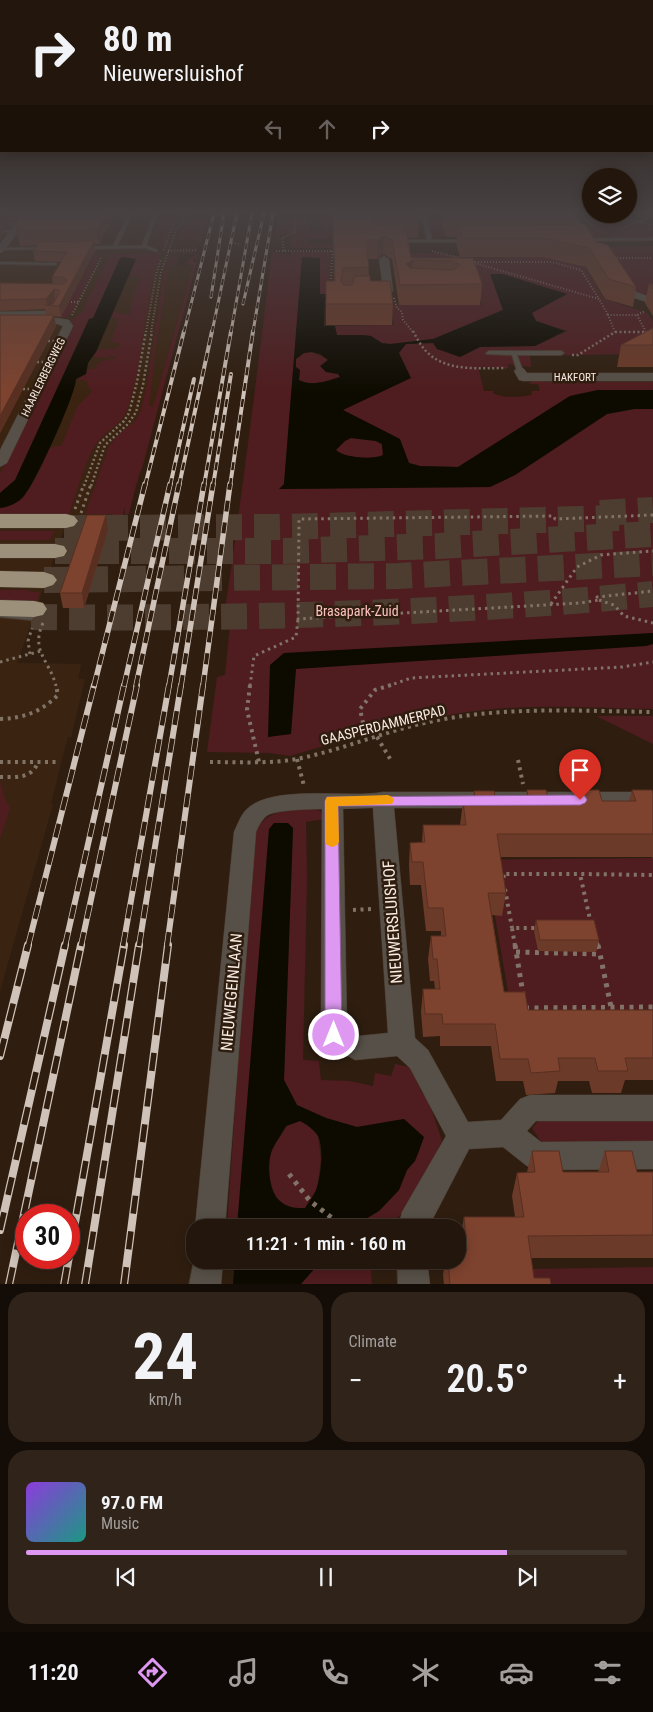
<!DOCTYPE html>
<html lang="en">
<head>
<meta charset="utf-8">
<style>
  :root { --surface:#23160c; --page:#2f231a; --text:#f1f3f6; --muted:#a39f9d; --line:#40352d; --accent:#de98f2 }
  body { margin:0; font-family:"Roboto Condensed",sans-serif; background:var(--page); color:var(--text); height:100vh; display:flex; flex-direction:column; font-size:19px; white-space:nowrap }
  * { box-sizing:border-box; margin:0 }
  p { font-size:16px; color:var(--muted) }
  .icon { flex:none; width:28px; height:28px; fill:none; stroke:currentColor; stroke-width:2; stroke-linecap:round; stroke-linejoin:round }
  .map { position:relative; height:1284px; overflow:hidden }
  .drawer { display:flex; flex-direction:column; gap:8px; padding:8px; background:#130c07; flex:1 }
  .drawer>* { flex:none }
  .guide { position:absolute; left:0px; top:0px; width:654px; height:152px; box-shadow:0 2px 12px #0003,0 0 0 1px var(--line); background:#23160c; color:var(--text); overflow:hidden }
  .fabs { position:absolute; left:582px; top:168px; display:grid; gap:10px }
  .fabs a { display:grid; place-items:center; width:55px; height:55px; border-radius:50%; background:var(--surface); box-shadow:0 2px 12px #0003,0 0 0 1px var(--line); font-size:25px }
  .speed { position:absolute; left:15px; top:1204px; display:flex; gap:10px; font-size:25px; font-weight:700; text-align:center }
  .speed>* { display:grid; place-content:center; width:65px; height:65px; border-radius:50%; background:var(--surface); box-shadow:0 2px 12px #0003,0 0 0 1px var(--line); line-height:1 }
  .speed .limit { border:8px solid #d22; background:#fff; color:#111 }
  .pin { position:absolute; display:grid; place-items:center; width:42px; height:42px; color:#fff; margin:-51px -21px; border-radius:50% 50% 50% 0; rotate:-45deg; box-shadow:0 0 5px #0007 }
  .pin .icon { rotate:45deg }
  .me { position:absolute; width:55px; margin:-28px; rotate:0deg; stroke-linejoin:round; filter:drop-shadow(0 0 4px #0008) }
  .turn { display:flex; align-items:center; gap:18px; height:105px; padding:0 20px; font-size:22px }
  .turn .icon { width:65px; height:65px; stroke-width:2.5 }
  .turn b { display:block; font-size:35px; line-height:42px }
  .lanes { display:flex; align-items:center; height:48px; padding:0 20px; background:#0003; justify-content:center; gap:25px; direction:ltr }
  .lanes .off { opacity:.35 }
  .big { font-size:38px; font-weight:600; line-height:1.1 }
  .drawer .tile { flex:1; display:flex; flex-direction:column; justify-content:center; gap:8px; min-width:0; padding:0 18px; border-radius:20px; background:var(--page) }
  .drawer .dial { align-items:center; gap:0 }
  .dial b { font-size:65px; line-height:1 }
  .song { display:flex; align-items:center; gap:15px }
  .cover { width:60px; height:60px; border-radius:8px; background:linear-gradient(135deg,hsl(270 70% 55%),hsl(170 70% 35%)) }
  .played { height:5px; border-radius:2px; background:linear-gradient(90deg,var(--accent) 80%,var(--line) 80%) }
  .keys { display:flex; justify-content:space-around; direction:ltr }
  .heat { display:flex; justify-content:space-between; align-items:center; font-size:28px; direction:ltr }
  .drawer .tiles { flex:1; display:grid; gap:8px; grid-template-columns:1fr 1fr }
  .tile:last-child { grid-column:span 2 }
  .trip { position:absolute; left:186px; top:1219px; width:280px; height:50px; border-radius:20px; background:var(--surface); box-shadow:0 2px 12px #0003,0 0 0 1px var(--line); font-weight:600; line-height:50px; text-align:center }
  .tabs { display:flex; height:80px; justify-content:space-around; align-items:center; background:#0e0905; color:var(--muted) }
  .tabs .icon { width:35px; height:35px }
  .tabs .on { color:var(--accent) }
  .tabs b { font-size:22px; color:var(--text) }
  .map>svg:first-child { display:block }
  .built { fill:#3a2411 }
  .green { fill:#4f1c1f }
  .water { fill:#0d0a00; fill-rule:evenodd }
  .lines { fill:none; stroke-linecap:round; stroke-linejoin:round }
  .motorway-tunnel { stroke:#4d3d30; stroke-width:26; stroke-dasharray:26 12; stroke-linecap:butt }
  .service-casing { stroke:#4b3b2e; stroke-width:2 }
  .minor-casing { stroke:#4b3b2e; stroke-width:1 }
  .motorway-casing { stroke:#4b3b2e; stroke-width:1 }
  .path-far4 { stroke:#827367; stroke-width:2; stroke-dasharray:1 2; stroke-linecap:butt }
  .path-far3 { stroke:#827367; stroke-width:2.5; stroke-dasharray:2 2.5; stroke-linecap:butt }
  .path-far2 { stroke:#827367; stroke-width:3; stroke-dasharray:2.5 4; stroke-linecap:butt }
  .path-far1 { stroke:#827367; stroke-width:4; stroke-dasharray:3 4.5; stroke-linecap:butt }
  .path { stroke:#827367; stroke-width:5; stroke-dasharray:4 5.5; stroke-linecap:butt }
  .service { fill:#565048; fill-rule:evenodd }
  .minor { fill:#565048; fill-rule:evenodd }
  .motorway { fill:#9d907a; fill-rule:evenodd }
  .rail-far4-casing { stroke:#cfc2b8; stroke-width:3 }
  .rail-far3-casing { stroke:#cfc2b8; stroke-width:4 }
  .rail-far2-casing { stroke:#cfc2b8; stroke-width:5.5 }
  .rail-far1-casing { stroke:#cfc2b8; stroke-width:6 }
  .rail-casing { stroke:#cfc2b8; stroke-width:8 }
  .rail-far4 { stroke:#2f1e10; stroke-width:2; stroke-dasharray:6; stroke-linecap:butt }
  .rail-far3 { stroke:#2f1e10; stroke-width:2.5; stroke-dasharray:8; stroke-linecap:butt }
  .rail-far2 { stroke:#2f1e10; stroke-width:4; stroke-dasharray:11; stroke-linecap:butt }
  .rail-far1 { stroke:#2f1e10; stroke-width:4.5; stroke-dasharray:14; stroke-linecap:butt }
  .rail { stroke:#2f1e10; stroke-width:5.5; stroke-dasharray:18; stroke-linecap:butt }
  .path-bridge { stroke:#827367; stroke-width:2.5; stroke-dasharray:2 2.5; stroke-linecap:butt }
  .wall { fill:#6c3a28 }
  .shaded-wall { fill:#582f21 }
  .building { fill:#7d432f; stroke:#582f21; fill-rule:evenodd }
  .route { fill:#de98f2; stroke:#90639d }
  .slow { fill:#f59e0b }
  .labels { text-anchor:middle; stroke-width:5; stroke-linejoin:round; paint-order:stroke }
  .far-street-label { font-size:11px; fill:#f8ece3; stroke:#2f1e10 }
  .park-label { font-size:14px; fill:#fdc1c0; stroke:#2f1e10 }
  .street-label { font-size:14px; fill:#f8ece3; stroke:#2f1e10 }
  .near-street-label { font-size:16px; fill:#f8ece3; stroke:#2f1e10 }
</style>
</head>
<body>
<div class="map">
<svg width="653" height="1285" viewBox="0 0 653 1285">
  <rect width="100%" height="100%" fill="#2f1e10"/>
  <path class="built" d="M0,213H207L197,252L180,256L177,265L193,266L126,505L85,515H69L17,663L81,664L78,679H85L71,737H68L62,759L51,804H53L0,991Z"/>
  <g class="green">
    <path d="M162,213H175L164,245H160L163,235H154Z"/>
    <path d="M189,213H209L202,242L177,238L186,222Z"/>
    <path d="M280,213H310L309,232L322,231L321,213L356,217H331L329,239H308V245L331,243V246L358,245L341,248H290L292,233L275,236Z"/>
    <path d="M426,213H452L446,236L433,237Z"/>
    <path d="M579,213L608,214L614,220H627L630,223H625L599,237H587L582,229H592Z"/>
    <path d="M628,225L653,227V237L606,238Z"/>
    <path d="M653,246V298L636,293L604,247Z"/>
    <path d="M156,251L161,253C143,303 145,359 127,410C122,425 105,431 96,444C86,459 75,497 69,515H0V508C27,506 40,470 49,448L62,445L77,407L93,391L89,389L87,381L77,379L86,374L87,370L97,368L96,365L102,361L116,358L115,356L101,358L93,356L97,350L117,348L121,344L111,342L119,320L111,316L113,312L130,315L131,303L141,277L129,276L136,259L120,258L93,318L89,319L15,480L0,493V474L72,326L69,322L82,312L110,254L153,253Z"/>
    <path d="M330,251V286L334,294H320L302,257L284,484L280,489L490,487L515,475L607,414L634,409H653V709C597,708 538,704 482,710C417,718 353,737 290,756L270,753L207,752L217,677L225,675L230,625L223,624C241,502 257,376 272,252L290,255L291,252Z"/>
    <path d="M199,252L198,257L193,258V262H197L143,465C136,482 133,499 129,514H125V507L118,533H108L112,514H85L109,446L117,436L135,421L141,410L147,384L164,275L170,258L180,255L175,261V264L178,265H169L156,346L149,406L153,407L193,266L184,264Z"/>
    <path d="M408,253H437L464,258L549,257L585,267L604,299L647,313L653,321V344L632,354L530,356L531,367L508,364L509,368L478,367L484,391H494L493,393C504,399 520,397 531,395L532,391H540L538,384H529L533,380L542,379L544,382H653V390H598L570,396L458,467L420,466L409,463L399,439L343,410L406,344L433,343L460,357L480,347L535,346L568,331L536,321L531,313L567,294L502,274H491L503,310L433,339L390,344L382,343L371,336L363,335H336L335,326L394,325L391,305H482L472,276H412Z"/>
    <path d="M101,254L72,312L67,317L60,319L94,255H89Z"/>
    <path d="M311,352L328,359L321,366L326,372L338,374L340,377C327,381 313,387 299,380L300,370L296,367V359L304,353Z"/>
    <path d="M351,438L376,441L382,445L383,455C372,460 344,458 335,450L345,441Z"/>
    <path d="M0,531H54L50,540H0Z"/>
    <path d="M0,590H29V592H40L36,604L0,605Z"/>
    <path d="M596,716H653V744Z"/>
    <path d="M0,780L4,797L10,808L0,839Z"/>
    <path d="M315,808L321,812L324,819L306,822L307,880L303,1060L319,1061L321,1080L350,1081L373,1086L375,1073L391,1076L395,1064L410,1067L422,1093L428,1099L442,1141C433,1160 405,1219 387,1227C381,1230 360,1227 352,1227L379,1211L399,1190L407,1170L414,1161L404,1119L357,1127L326,1118L297,1105L284,1080L293,828L237,1227L227,1228L253,834C268,808 288,810 315,808Z"/>
    <path d="M653,858V1014L494,1016L490,992L508,991L490,888L467,860Z"/>
    <path d="M544,1115H653V1148H545L532,1128Z"/>
    <path d="M300,1121L308,1125L318,1136L321,1159L317,1189L305,1208C296,1208 287,1208 280,1201C269,1192 267,1166 271,1153C274,1144 282,1134 287,1126Z"/>
    <path d="M322,1260H370L372,1284H301Z"/>
    <path d="M653,1267V1284H534L531,1269Z"/>
  </g>
  <g class="water">
    <path d="M124,257L136,259L96,352L88,363L86,374L76,379C76,394 35,484 24,496C18,503 9,507 0,508V493L15,480L89,319L93,318L120,258Z"/>
    <path d="M302,257L320,258V294H334L335,300L325,301L324,326H335L337,335H363L371,336L382,343L390,344L433,339L503,310L490,274H502L567,294L532,313L536,321L565,331L535,346L480,347L460,357L437,349L433,343L406,344L399,353L411,378L343,410L400,439L409,463L420,466L458,467L570,396L598,390H653V409H634L607,414L515,475L490,487L279,489L284,484ZM312,352L320,354L328,360L320,366L326,372L338,374L340,377C327,381 312,387 299,380L300,370L296,367V359L304,353ZM351,438L376,441L382,444L383,455C373,460 344,458 336,450L345,441Z"/>
    <path d="M653,633V644L646,646L296,669L291,734L268,737L270,665L284,653Z"/>
    <path d="M274,823H288L293,828L284,1080L297,1105L326,1118L357,1127L404,1119L424,1137L419,1151L415,1161L407,1170L399,1190L379,1211L352,1227H237L269,829ZM300,1121C306,1124 315,1130 318,1136C324,1148 321,1175 317,1187C315,1194 309,1202 305,1208C296,1208 287,1208 280,1201C269,1192 267,1166 271,1153C274,1144 282,1134 286,1126Z"/>
    <path d="M235,1260H322L301,1284H233Z"/>
  </g>
  <g class="lines">
    <g class="motorway-tunnel">
      <path d="M600,513L653,510"/>
      <path d="M64,528L278,527L619,518"/>
      <path d="M55,551H285L439,546L653,534"/>
      <path d="M44,580L398,576L653,563"/>
      <path d="M31,617C239,619 446,614 653,594"/>
    </g>
    <g class="service-casing">
      <g id="service">
        <path d="M129,213H133L117,246H142L154,213H158L146,245L157,250V252L145,248L82,249V248L84,247L113,246Z"/>
        <path d="M407,214L426,216L432,240H468L470,241L468,242H396L398,240H427L423,218L406,216Z"/>
        <path d="M0,223H20L22,224L20,225H0Z"/>
        <path d="M0,230H15L17,231L15,232H0Z"/>
        <path d="M653,238V240L583,241L581,240L583,239Z"/>
        <path d="M46,247L48,248V249L0,250L1,248Z"/>
        <path d="M0,262L55,263L57,264L55,265L0,264Z"/>
        <path d="M52,307L57,308L53,314L51,315L0,316V312L49,311Z"/>
        <path d="M489,351H561L564,353L561,355H517L523,371L520,373L517,371L512,355L487,354L486,353Z"/>
        <path d="M0,611L31,614L35,617L31,620L0,617Z"/>
      </g>
    </g>
    <g class="minor-casing">
      <g id="minor">
        <path d="M24,213H32L3,252L0,253V244Z"/>
        <path d="M384,256L389,259L393,291L388,294L370,293V289L383,288L379,259Z"/>
        <path d="M621,275L624,276L636,292L653,298V304L628,296L616,278Z"/>
        <path d="M0,318H57L69,320L73,326L7,463L0,467V450L63,326L57,324H0Z"/>
        <path d="M520,367L524,369L527,373H653V381H523L519,380L514,371Z"/>
        <path d="M383,792H653V808H394L415,1038L428,1050L468,1122L501,1120L520,1099L530,1095H653V1121H536L527,1131L541,1142L653,1141V1169L537,1170L527,1166L503,1147L469,1149L428,1228H398L402,1212L446,1136L410,1068L397,1056L355,1060L325,1043L321,1035L322,809C310,809 281,810 270,814C263,817 259,825 256,832L225,1228H195L234,832C237,826 240,817 245,811C269,783 349,799 383,792ZM373,808L388,1033L358,1036L347,1029L343,809Z"/>
        <path d="M195,1254V1260H223L221,1285H189Z"/>
        <path d="M397,1260H427L430,1285H398Z"/>
      </g>
    </g>
    <g class="motorway-casing">
      <g id="motorway">
        <path d="M0,514H66L74,516L78,521L74,526L66,528H0Z"/>
        <path d="M0,544H55L64,546L67,551L64,556L55,558H0Z"/>
        <path d="M0,571L44,572L53,575L57,580L53,585L44,588L0,587Z"/>
        <path d="M0,600L34,601L43,603L47,609L43,615L34,617L0,616Z"/>
      </g>
    </g>
    <g class="path-far4">
      <path d="M592,214H597"/>
      <path d="M617,214L624,218L653,225"/>
      <path d="M583,215L587,221H591L618,215L610,214"/>
      <path d="M616,230L653,216"/>
      <path d="M232,243L241,244"/>
      <path d="M164,250L177,213"/>
      <path d="M168,251L198,250"/>
      <path d="M276,251H335"/>
      <path d="M284,251L282,238L295,232L296,213"/>
      <path d="M432,251L460,258"/>
      <path d="M614,258H653"/>
      <path d="M471,262L599,299L608,315"/>
      <path d="M475,262H552L581,270L599,299"/>
      <path d="M331,285L332,251"/>
      <path d="M394,298L397,308L402,312L403,320L413,332"/>
      <path d="M65,302H79"/>
      <path d="M72,315L102,256"/>
      <path d="M637,315L646,332"/>
      <path d="M146,332L156,275L161,259"/>
      <path d="M151,332L161,272L176,230L183,223L186,213"/>
      <path d="M615,332L608,315H637L645,311"/>
    </g>
    <g class="path-far3">
      <path d="M413,331C417,338 421,347 428,353C447,372 482,368 506,368"/>
      <path d="M615,332H646L653,337"/>
      <path d="M572,355H578L615,332"/>
      <path d="M84,486L100,443L124,421L129,413L137,382L146,331"/>
      <path d="M91,486L105,445L128,424L136,412L143,385L152,331"/>
    </g>
    <g class="path-far2">
      <path d="M75,509L84,484"/>
      <path d="M81,513L91,484"/>
      <path d="M653,515L555,519L554,516L299,519L298,619L580,603L599,600L597,597L653,591"/>
      <path d="M599,600L614,605L624,616L653,623"/>
      <path d="M551,604L577,567L601,555L653,551"/>
      <path d="M43,623C30,651 50,661 56,686"/>
      <path d="M30,654L28,641L32,628"/>
      <path d="M0,662L41,651"/>
      <path d="M250,686L254,656L296,637L298,619"/>
      <path d="M388,686L411,678L622,667L653,662"/>
    </g>
    <g class="path-far1">
      <path d="M250,685L247,710L259,762"/>
      <path d="M391,685L375,690L360,709L363,723L377,737L392,762"/>
      <path d="M0,719C24,718 41,712 58,695L56,685"/>
      <path d="M297,759L304,786"/>
      <path d="M518,760L523,784"/>
      <path d="M0,762H58"/>
      <path d="M210,762C239,762 269,764 297,759C342,750 385,731 429,722C502,706 579,711 653,712"/>
      <path d="M0,777C16,777 32,779 38,762"/>
      <path d="M504,878L503,874H580"/>
      <path d="M505,889L512,928"/>
      <path d="M353,910L372,909"/>
      <path d="M591,924L580,874L653,875"/>
      <path d="M597,943L598,946"/>
      <path d="M515,946L512,928H538"/>
    </g>
    <g class="path">
      <path d="M515,945L523,994"/>
      <path d="M598,945L600,954"/>
      <path d="M516,952L600,954L611,1007"/>
      <path d="M525,1008L653,1007"/>
      <path d="M289,1174L310,1201L345,1228"/>
    </g>
    <use href="#service" class="service"/>
    <use href="#minor" class="minor"/>
    <use href="#motorway" class="motorway"/>
    <g class="rail-far4-casing">
      <g id="rail-far4">
        <path d="M211,297L224,213"/>
        <path d="M243,304L264,213"/>
        <path d="M184,332L214,213"/>
        <path d="M212,332L237,213"/>
        <path d="M231,332L252,213"/>
        <path d="M253,332L273,213"/>
      </g>
    </g>
    <g class="rail-far3-casing">
      <g id="rail-far3">
        <path d="M145,486L184,331"/>
        <path d="M170,486L194,379"/>
        <path d="M179,486L212,331"/>
        <path d="M204,486L231,331"/>
        <path d="M213,486L231,374"/>
        <path d="M230,486L253,331"/>
      </g>
    </g>
    <g class="rail-far2-casing">
      <g id="rail-far2">
        <path d="M94,686L145,484"/>
        <path d="M124,686L170,484"/>
        <path d="M136,686L179,484"/>
        <path d="M169,686L204,484"/>
        <path d="M181,686L213,484"/>
        <path d="M203,686L230,484"/>
      </g>
    </g>
    <g class="rail-far1-casing">
      <g id="rail-far1">
        <path d="M28,946L94,685"/>
        <path d="M65,946L124,685"/>
        <path d="M81,946L137,685"/>
        <path d="M123,946L169,685"/>
        <path d="M139,946L181,685"/>
        <path d="M167,946L203,685"/>
      </g>
    </g>
    <g class="rail-casing">
      <g id="rail">
        <path d="M0,1056L28,945"/>
        <path d="M0,1230L65,945"/>
        <path d="M9,1285L81,945"/>
        <path d="M64,1285L124,945"/>
        <path d="M85,1285L139,945"/>
        <path d="M124,1285L168,945"/>
      </g>
    </g>
    <use href="#rail-far4" class="rail-far4"/>
    <use href="#rail-far3" class="rail-far3"/>
    <use href="#rail-far2" class="rail-far2"/>
    <use href="#rail-far1" class="rail-far1"/>
    <use href="#rail" class="rail"/>
    <g class="path-bridge">
      <path d="M48,341H54"/>
      <path d="M37,362H43"/>
      <path d="M23,389H29"/>
    </g>
  </g>
  <g class="wall">
    <path d="M0,213H115L99,244H94L95,251L61,317L54,316L56,326L0,433V315H46L45,309L0,311V283L53,284L52,277L61,262L35,261L33,251L37,245L20,246L17,231L19,216L14,221H8L9,227L3,228L4,234L0,239Z"/>
    <path d="M332,213H417L419,219L418,237L408,238L411,258H473L482,284L480,305H399L392,259L383,254L377,259H368L369,276L370,281L393,304L392,325H326V281H334Z"/>
    <path d="M440,213H574L580,224L636,287L633,307L605,299L586,267L543,257H460L456,244L457,237H446L440,218Z"/>
    <path d="M649,283L653,285V316L645,303Z"/>
    <path d="M653,328V367H617L621,345Z"/>
    <path d="M108,530L84,608H63L60,593Z"/>
    <path d="M527,790L549,801L577,802L580,790L602,801H629L632,790L653,793V859L652,857H500L506,893L502,916L492,915L504,992L528,1010H653V1080H625L621,1093H592L589,1081H558L555,1093L526,1095L523,1081H496L491,1046H440V1036L423,1037L421,1012L423,989H435L434,981H430L428,959L431,936H441V931H426L421,885H410L409,865L410,843H422L423,825H460L463,802H472L474,791L496,801L525,802Z"/>
    <path d="M536,920L599,940L596,952L538,951L534,931Z"/>
    <path d="M532,1151L563,1172H598L605,1151L637,1172H653V1258H531L534,1278L551,1285H444L443,1274L446,1260H458L461,1251L460,1240L464,1217H515L512,1196L517,1173L527,1172Z"/>
  </g>
  <g class="shaded-wall">
    <path d="M7,213L9,227L3,228L4,234L0,239V214Z"/>
    <path d="M12,213H22L14,221Z"/>
    <path d="M106,213H115L99,244L97,230Z"/>
    <path d="M373,213H375L374,229Z"/>
    <path d="M384,236L383,254L377,259L378,240Z"/>
    <path d="M94,241L95,251L61,317L59,306Z"/>
    <path d="M413,260L412,279L406,264Z"/>
    <path d="M54,289L55,299L51,306H47L46,299Z"/>
    <path d="M54,315L56,326L0,433V416Z"/>
    <path d="M106,515L108,530L84,608L82,593Z"/>
  </g>
  <g class="building">
    <path d="M21,213H106L97,230L17,231L16,219Z"/>
    <path d="M333,213H373L374,225L405,226L411,258H473L482,284L400,285L392,240L384,236L378,240H366L369,267L343,268L341,281L344,285H352L355,276H370V281H390L393,304H326V281H335ZM413,260L453,261L460,265L453,270L410,268L406,264Z"/>
    <path d="M381,213H417L419,219L383,221Z"/>
    <path d="M443,213H574L581,224H447Z"/>
    <path d="M585,224L596,242L608,245L636,287L609,279L589,248L545,238H462L458,226Z"/>
    <path d="M94,241L59,306L45,305L53,304L60,292L59,290L54,289L46,299L0,300V283L62,284L66,282L67,280L63,277H52L67,252L33,251L39,242Z"/>
    <path d="M649,283L653,285V289Z"/>
    <path d="M0,315H54L0,416Z"/>
    <path d="M653,328V345H621Z"/>
    <path d="M87,515H106L82,593H60Z"/>
    <path d="M527,790H546L549,801L582,802L580,790H599L602,801H636L632,790H652L653,793V834H497L506,893H488L504,992H525L528,1010H653V1058H625L628,1071H598L595,1058H558L560,1071L531,1073L528,1059H500L495,1024H443L442,1014H425L423,989H440L437,959H433L431,936H446L443,908H428L423,862H412L410,843L425,842L423,825H466L463,802H476L474,791H494L496,801L529,802Z"/>
    <path d="M536,920H594L599,940H540Z"/>
    <path d="M532,1151H559L563,1172H609L605,1151H632L637,1172H653V1235L528,1236L534,1278H550L551,1285H450L448,1260H458V1251H467L464,1217H524L517,1173L535,1172Z"/>
  </g>
  <linearGradient id="sky" x2="0" y2="1"><stop stop-color="#1a1009"/><stop offset="0.54" stop-color="#474142"/><stop offset="1" stop-color="#474142" stop-opacity="0"/></linearGradient>
  <rect width="653" height="393" fill="url(#sky)"/>
  <path class="route" d="M580,795L585,796L587,800L585,803L580,805L338,806L342,1035L340,1040L334,1043L328,1040L325,1035V801L327,797Z"/>
  <path class="slow" d="M388,795L392,797L394,800L392,804L338,806L339,842L337,845L332,847L327,845L325,842V801L327,797Z"/>
  <g class="labels">
    <g class="far-street-label">
      <text transform="translate(43 377) rotate(-64)" y="4">HAARLERBERGWEG</text>
      <text x="575" y="381">HAKFORT</text>
    </g>
    <g class="park-label">
      <text x="357" y="616">Brasapark-Zuid</text>
    </g>
    <g class="street-label">
      <text transform="translate(383 725) rotate(-14)" y="5">GAASPERDAMMERPAD</text>
    </g>
    <g class="near-street-label">
      <text transform="translate(392 922) rotate(-94)" y="6">NIEUWERSLUISHOF</text>
      <text transform="translate(231 992) rotate(-85)" y="6">NIEUWEGEINLAAN</text>
    </g>
  </g>
</svg>
<div class="fabs">
<a><svg class="icon" aria-label="layers" viewBox="0 0 24 24"><path d="M12 4l9 5-9 5-9-5zM3 14l9 5 9-5"/></svg></a>
</div>
<div class="speed"><div class="limit">30</div></div>
<div class="pin" style="left:580px;top:800px;background:#d93025"><svg class="icon" aria-label="arrive" viewBox="0 0 24 24"><path d="M6 21V4h12l-3 4 3 4H6"/></svg></div>
<svg class="me" style="left:334px;top:1035px" viewBox="-20 -20 40 40"><circle r="17" fill="#de98f2" stroke="#fff" stroke-width="3"/><path d="M0-11L8 9 0 5-8 9z" fill="#fff"/></svg>
<div class="trip">11:21 · 1 min · 160 m</div>
<div class="guide">
<div class="turn"><svg class="icon" aria-label="right" viewBox="0 0 24 24"><path d="M7 20v-9h11M14 6l5 5-5 5"/></svg><div><b>80 m</b>Nieuwersluishof</div></div>
<div class="lanes"><svg class="icon off" aria-label="left" viewBox="0 0 24 24"><path d="M17 20v-9H6M10 6l-5 5 5 5"/></svg><svg class="icon off" aria-label="ahead" viewBox="0 0 24 24"><path d="M12 20V5M6 11l6-6 6 6"/></svg><svg class="icon" aria-label="right" viewBox="0 0 24 24"><path d="M7 20v-9h11M14 6l5 5-5 5"/></svg></div>
</div>
</div>
<section class="drawer">
<div class="tiles">
<div class="tile dial"><b>24</b><p>km/h</p></div>
<div class="tile"><p>Climate</p>
<div class="heat"><a>−</a><b class="big">20.5°</b><a>+</a></div>
</div>
<div class="tile">
<div class="song"><i class="cover"></i><div><b>97.0 FM</b><p>Music</p></div></div>
<div class="played"></div>
<div class="keys"><svg class="icon" aria-label="previous" viewBox="0 0 24 24"><path d="M18 5L8 12l10 7zM5 5v14"/></svg><svg class="icon" aria-label="pause" viewBox="0 0 24 24"><path d="M8 5v14M16 5v14"/></svg><svg class="icon" aria-label="next" viewBox="0 0 24 24"><path d="M6 5l10 7-10 7zM19 5v14"/></svg></div>
</div>
</div>
</section>
<nav class="tabs">
<b>11:20</b>
<svg class="icon on" aria-label="directions" viewBox="0 0 24 24"><path d="M12 3l9 9-9 9-9-9zM9 14v-3h6M13 9l2 2-2 2"/></svg>
<svg class="icon" aria-label="music" viewBox="0 0 24 24"><path d="M9 18V5l10-2v13"/><circle cx="6" cy="18" r="3"/><circle cx="16" cy="16" r="3"/></svg>
<svg class="icon" aria-label="phone" viewBox="0 0 24 24"><path d="M5 4h4l2 5-3 2q2 4 5 5l2-3 5 2v4C11 20 4 13 5 4z"/></svg>
<svg class="icon" aria-label="climate" viewBox="0 0 24 24"><path d="M12 3v18M4 7l16 10M4 17L20 7"/></svg>
<svg class="icon" aria-label="car" viewBox="0 0 24 24"><path d="M5 17H2v-5l4-1 3-4h7l3 4 3 1v5h-3M9 17h6M6 11h13"/><circle cx="7" cy="17" r="2"/><circle cx="17" cy="17" r="2"/></svg>
<svg class="icon" aria-label="filters" viewBox="0 0 24 24"><path d="M4 7h16M4 17h16"/><circle cx="9" cy="7" r="2"/><circle cx="15" cy="17" r="2"/></svg>
</nav>
</body>
</html>
